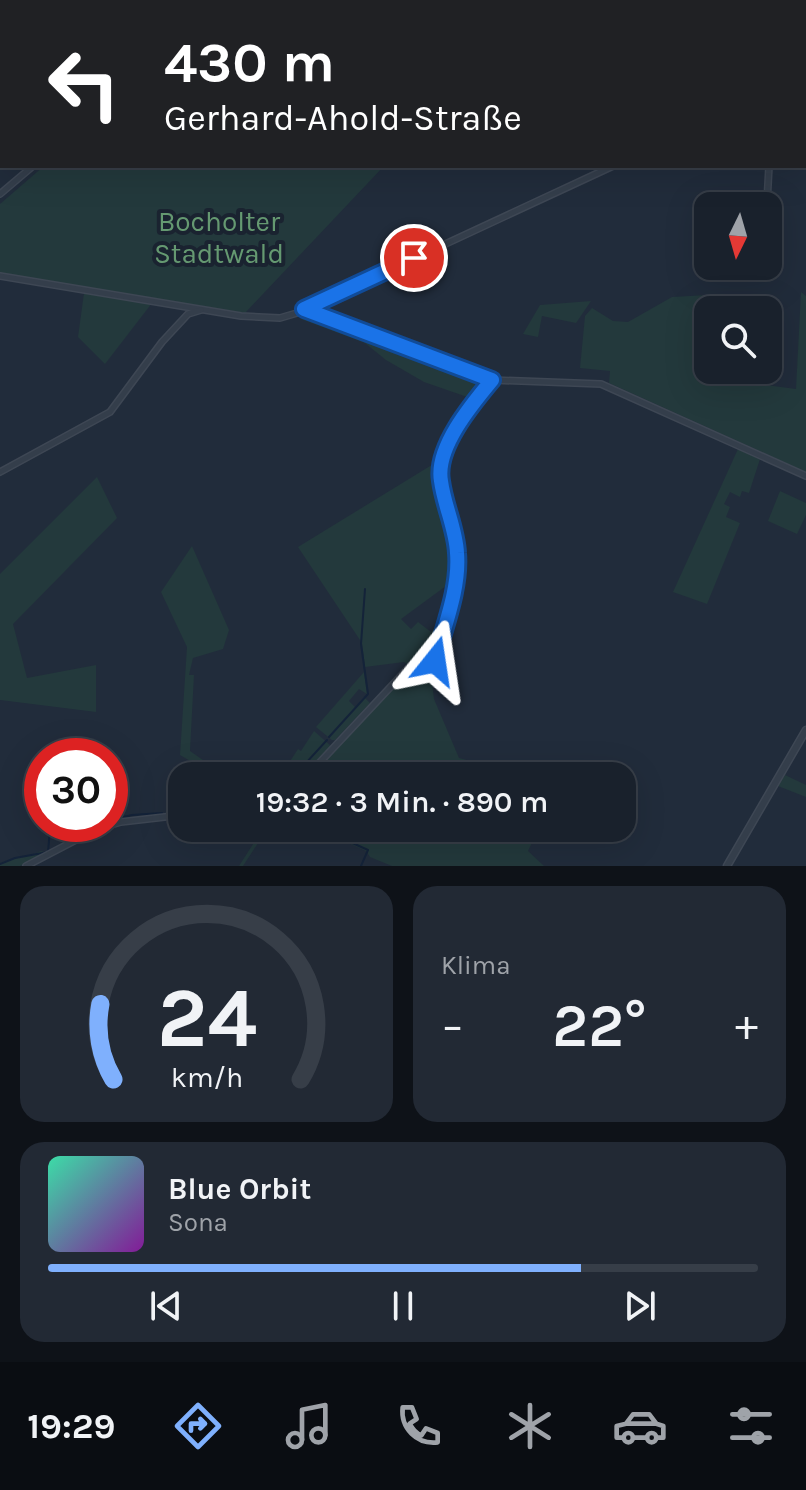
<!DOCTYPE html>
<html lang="de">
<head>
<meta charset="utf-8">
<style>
  :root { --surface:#19212c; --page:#222934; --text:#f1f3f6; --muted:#9fa3a9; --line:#373e48; --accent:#7fb0fd }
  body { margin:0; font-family:Karla,sans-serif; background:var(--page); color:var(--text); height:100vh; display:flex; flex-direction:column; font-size:30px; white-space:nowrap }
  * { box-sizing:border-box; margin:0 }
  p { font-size:26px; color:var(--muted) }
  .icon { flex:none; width:44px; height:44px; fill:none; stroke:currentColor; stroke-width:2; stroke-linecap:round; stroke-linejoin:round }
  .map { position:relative; height:866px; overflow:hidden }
  .details { display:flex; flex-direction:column; gap:20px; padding:20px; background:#0e1218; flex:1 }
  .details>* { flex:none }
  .banner { position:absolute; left:0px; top:0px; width:806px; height:168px; box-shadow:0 8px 32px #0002,0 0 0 2px var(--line); background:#202124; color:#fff; overflow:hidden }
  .needle { width:52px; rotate:185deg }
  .tools { position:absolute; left:694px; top:192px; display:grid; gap:16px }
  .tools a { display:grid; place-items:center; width:88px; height:88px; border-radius:16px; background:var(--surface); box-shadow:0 8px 32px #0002,0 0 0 2px var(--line); font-size:40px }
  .speed { position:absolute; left:24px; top:738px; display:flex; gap:16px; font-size:40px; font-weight:700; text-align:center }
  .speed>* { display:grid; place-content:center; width:104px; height:104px; border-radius:50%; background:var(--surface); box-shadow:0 8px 32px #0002,0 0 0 2px var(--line); line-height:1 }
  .speed .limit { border:12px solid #d22; background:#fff; color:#111 }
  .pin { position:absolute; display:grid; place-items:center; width:68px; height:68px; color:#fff; margin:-34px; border:4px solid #fff; border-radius:50%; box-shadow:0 2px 8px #0007 }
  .me { position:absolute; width:88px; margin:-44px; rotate:15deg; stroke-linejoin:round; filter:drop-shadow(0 0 6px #0008) }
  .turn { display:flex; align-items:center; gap:28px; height:168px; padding:0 32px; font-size:36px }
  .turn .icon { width:104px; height:104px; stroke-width:2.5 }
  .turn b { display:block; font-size:56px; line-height:68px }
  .big { font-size:60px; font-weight:600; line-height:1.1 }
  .details .tile { flex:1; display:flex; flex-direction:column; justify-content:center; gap:12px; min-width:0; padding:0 28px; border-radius:24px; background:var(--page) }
  .details .dial { align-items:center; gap:0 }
  .dial svg { height:208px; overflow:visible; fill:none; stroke:var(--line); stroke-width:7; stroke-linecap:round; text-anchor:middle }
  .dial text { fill:var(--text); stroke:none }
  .song { display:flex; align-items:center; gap:24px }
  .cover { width:96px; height:96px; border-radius:12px; background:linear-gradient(135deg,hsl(160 70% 55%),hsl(290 70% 35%)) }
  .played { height:8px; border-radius:4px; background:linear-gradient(90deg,var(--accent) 75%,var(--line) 75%) }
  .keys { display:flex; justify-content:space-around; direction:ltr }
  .heat { display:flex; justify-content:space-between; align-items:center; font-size:44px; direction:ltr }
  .details .tiles { flex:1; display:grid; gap:20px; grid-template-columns:1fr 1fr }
  .tile:last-child { grid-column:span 2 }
  .trip { position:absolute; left:168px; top:762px; width:468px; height:80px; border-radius:24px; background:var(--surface); box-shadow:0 8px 32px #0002,0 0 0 2px var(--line); font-weight:600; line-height:80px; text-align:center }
  .menu { display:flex; height:128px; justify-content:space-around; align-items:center; background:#0a0d12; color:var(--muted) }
  .menu .icon { width:56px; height:56px }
  .menu .selected { color:var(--accent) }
  .menu b { font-size:36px; color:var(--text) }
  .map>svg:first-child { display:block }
  .green { fill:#23393c }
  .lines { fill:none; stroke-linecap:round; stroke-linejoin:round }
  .stream { stroke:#142339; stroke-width:2 }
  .minor-casing { stroke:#3e4754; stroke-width:8 }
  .tertiary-casing { stroke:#3e4754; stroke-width:9 }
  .minor { stroke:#343e4b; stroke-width:5 }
  .tertiary { stroke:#343e4b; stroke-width:6 }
  .route-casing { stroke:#114b97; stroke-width:20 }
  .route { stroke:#1a73e8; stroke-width:14 }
  .labels { text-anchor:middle; stroke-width:8; stroke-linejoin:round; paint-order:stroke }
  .park-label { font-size:28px; fill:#659971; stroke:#1a2330 }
</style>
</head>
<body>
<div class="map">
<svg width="806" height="866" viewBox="0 0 806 866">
  <rect width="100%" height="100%" fill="#212c3b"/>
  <g class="green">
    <path d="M212,0H371L373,2H211Z"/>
    <path d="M391,0H539L388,2Z"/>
    <path d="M44,166H384L245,313L0,274V204Z"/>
    <path d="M801,292L806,296V472L609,383L610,371L580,368L585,316L592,308L613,321L628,322L672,297L726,294V310H708V370H730L735,381L796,389Z"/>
    <path d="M84,293L152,303L105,364L78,337Z"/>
    <path d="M591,301L576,323L542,316L538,337L523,334L540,305Z"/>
    <path d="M307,313L483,385L473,399L424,382L386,360L365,343L301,319L302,315Z"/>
    <path d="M738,449L760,459L749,493L742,491L740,497L730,492L724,504L730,507L726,517L740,523L707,604L673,592Z"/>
    <path d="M435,463L453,553L450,583L401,619L411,629L418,622L431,632L440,622L433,654L429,658L416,659L408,665L404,662L365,667L362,643L298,547Z"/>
    <path d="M97,477L117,518L13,624L27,678L96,665V712L0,700V574Z"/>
    <path d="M780,491L806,503V515L797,534L768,521Z"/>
    <path d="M192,546L229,630L223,649L193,658L189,675H194L190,751L210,765L208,770L216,776L180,755L187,647L161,592Z"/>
    <path d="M423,663L430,667L434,699L459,758L481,764L504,776H310C330,754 401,669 423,663Z"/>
    <path d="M364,672L367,694L359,689L349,701L355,707L364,697L370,703L335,740H332L316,727Z"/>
    <path d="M314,731L331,746L303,776H293L285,769L298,749L301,751Z"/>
    <path d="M785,775L806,785V797L778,786Z"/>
    <path d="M247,828H278L258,843L243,866H239L255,841Z"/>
    <path d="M316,828H539L528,851L544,866H392L370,857L366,851Z"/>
    <path d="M41,851L48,853L20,866H0V863C14,857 27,858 41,851Z"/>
  </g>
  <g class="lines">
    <g class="stream">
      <path d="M475,2L477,0"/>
      <path d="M502,2L503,0"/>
      <path d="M329,737L368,694L361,644L365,589"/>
      <path d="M294,776L327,740"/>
      <path d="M110,820L132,815L162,813"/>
      <path d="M167,820L182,818"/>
      <path d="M65,827L76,824"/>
      <path d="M249,828L261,839L277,828"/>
      <path d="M319,828L368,850L361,866"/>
      <path d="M0,864L15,858L48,852L50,829L62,827"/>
    </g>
    <g class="minor-casing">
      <g id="minor">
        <path d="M203,2L204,0"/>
        <path d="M576,2H600"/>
        <path d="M608,2V0"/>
        <path d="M804,79H806"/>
        <path d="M804,112H806"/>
        <path d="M0,194L33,166"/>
        <path d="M767,203L769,166"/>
        <path d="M0,276L241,316L280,318L297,313L613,166"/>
        <path d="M304,309L480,377L492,380L601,384L806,476"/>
        <path d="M0,472L110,412L162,342L188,314L201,310"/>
        <path d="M307,776L412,664L421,660L435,661L454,585L457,553L439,464L444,450L492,380"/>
        <path d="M26,866L97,829L121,822L182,815"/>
      </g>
    </g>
    <g class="tertiary-casing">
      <path id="tertiary" d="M727,866L806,730"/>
    </g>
    <use href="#minor" class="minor"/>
    <use href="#tertiary" class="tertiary"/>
  </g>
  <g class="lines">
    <g class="route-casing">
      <path id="route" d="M414,258L304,309L492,380C472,404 435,448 441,481C444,505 456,529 457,553C460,588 444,627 435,661"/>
    </g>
    <use href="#route" class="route"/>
  </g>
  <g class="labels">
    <g class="park-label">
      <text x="219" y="231">Bocholter<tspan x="219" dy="32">Stadtwald</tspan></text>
    </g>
  </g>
</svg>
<div class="tools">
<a><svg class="needle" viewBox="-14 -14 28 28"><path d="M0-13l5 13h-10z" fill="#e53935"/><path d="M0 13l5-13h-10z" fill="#9fa3a9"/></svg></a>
<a><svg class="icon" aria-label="search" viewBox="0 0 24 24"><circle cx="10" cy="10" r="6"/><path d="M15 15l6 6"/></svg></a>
</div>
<div class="speed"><div class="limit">30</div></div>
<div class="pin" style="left:414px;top:258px;background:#d93025"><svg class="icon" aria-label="arrive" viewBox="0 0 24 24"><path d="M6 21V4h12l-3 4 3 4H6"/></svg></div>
<svg class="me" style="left:435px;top:661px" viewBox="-20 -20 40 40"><path d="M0-17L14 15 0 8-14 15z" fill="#1a73e8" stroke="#fff" stroke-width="4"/></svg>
<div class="trip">19:32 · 3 Min. · 890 m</div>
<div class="banner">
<div class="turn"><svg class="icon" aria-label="left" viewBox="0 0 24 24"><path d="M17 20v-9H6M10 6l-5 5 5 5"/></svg><div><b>430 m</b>Gerhard-Ahold-Straße</div></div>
</div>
</div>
<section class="details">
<div class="tiles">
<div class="tile dial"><svg viewBox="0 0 100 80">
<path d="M14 69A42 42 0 1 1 86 69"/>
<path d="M14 69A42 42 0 0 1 9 40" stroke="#7fb0fd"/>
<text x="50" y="56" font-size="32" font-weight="700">24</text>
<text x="50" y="72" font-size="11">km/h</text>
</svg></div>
<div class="tile"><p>Klima</p>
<div class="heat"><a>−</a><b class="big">22°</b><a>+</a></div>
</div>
<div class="tile">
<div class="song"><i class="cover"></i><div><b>Blue Orbit</b><p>Sona</p></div></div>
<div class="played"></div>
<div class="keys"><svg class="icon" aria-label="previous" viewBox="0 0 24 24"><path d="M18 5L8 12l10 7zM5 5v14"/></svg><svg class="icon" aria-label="pause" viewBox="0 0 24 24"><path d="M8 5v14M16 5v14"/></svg><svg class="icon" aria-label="next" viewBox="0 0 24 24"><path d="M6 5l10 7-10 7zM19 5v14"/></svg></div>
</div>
</div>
</section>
<nav class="menu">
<b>19:29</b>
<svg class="icon selected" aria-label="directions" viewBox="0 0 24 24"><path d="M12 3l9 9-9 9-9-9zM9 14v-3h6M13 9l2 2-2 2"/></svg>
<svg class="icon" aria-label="music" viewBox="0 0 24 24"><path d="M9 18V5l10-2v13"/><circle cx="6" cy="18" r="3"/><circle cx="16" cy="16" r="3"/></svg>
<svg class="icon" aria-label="phone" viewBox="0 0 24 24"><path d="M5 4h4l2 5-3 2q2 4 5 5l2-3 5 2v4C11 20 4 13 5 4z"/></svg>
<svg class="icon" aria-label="climate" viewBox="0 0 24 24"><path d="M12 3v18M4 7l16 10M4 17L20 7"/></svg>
<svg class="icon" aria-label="car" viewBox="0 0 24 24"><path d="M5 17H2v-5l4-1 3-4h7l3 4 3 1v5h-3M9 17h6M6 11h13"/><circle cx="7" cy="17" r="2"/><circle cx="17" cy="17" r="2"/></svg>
<svg class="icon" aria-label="filters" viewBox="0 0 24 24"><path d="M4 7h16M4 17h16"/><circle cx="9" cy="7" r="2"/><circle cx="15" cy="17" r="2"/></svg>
</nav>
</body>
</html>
